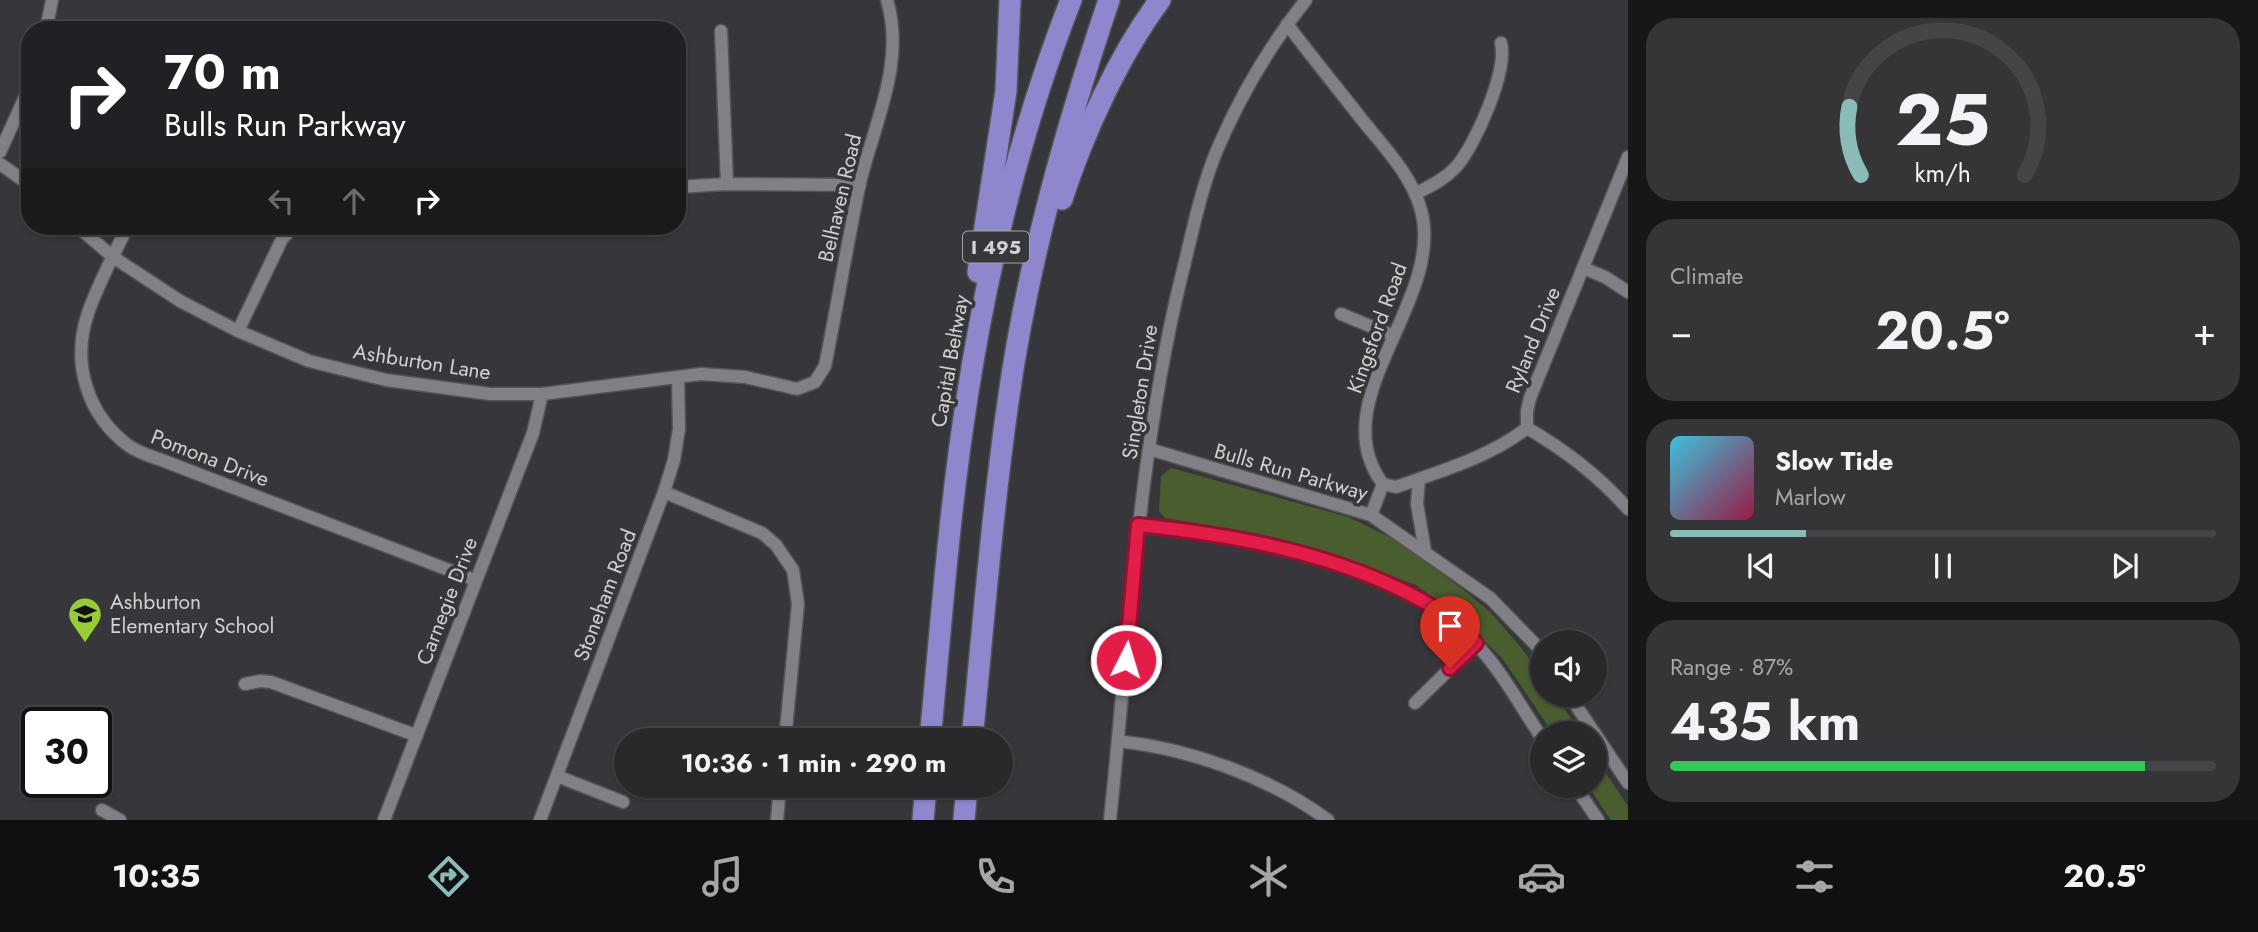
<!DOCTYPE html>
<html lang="en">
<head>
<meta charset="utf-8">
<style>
  :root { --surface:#29292c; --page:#353538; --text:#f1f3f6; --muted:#a5a6a9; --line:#454548; --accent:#8bbbb9 }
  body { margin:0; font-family:Jost,sans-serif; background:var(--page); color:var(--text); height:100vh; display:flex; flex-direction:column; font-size:26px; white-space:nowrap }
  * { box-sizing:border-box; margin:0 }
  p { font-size:23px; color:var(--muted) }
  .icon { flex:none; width:38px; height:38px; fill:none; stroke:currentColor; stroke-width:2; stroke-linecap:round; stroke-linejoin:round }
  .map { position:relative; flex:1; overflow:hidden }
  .sheet { display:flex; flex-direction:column; gap:18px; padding:18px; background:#171718; width:630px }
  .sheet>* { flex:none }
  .top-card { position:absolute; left:21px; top:21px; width:665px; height:214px; border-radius:28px; box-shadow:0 2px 5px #0004,0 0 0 2px var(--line); background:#202124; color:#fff; overflow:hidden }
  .buttons { position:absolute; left:1530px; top:630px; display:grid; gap:14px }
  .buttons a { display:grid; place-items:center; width:77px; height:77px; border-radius:50%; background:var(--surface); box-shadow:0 2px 5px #0004,0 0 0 2px var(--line); font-size:35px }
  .speed { position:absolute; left:21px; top:707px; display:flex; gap:14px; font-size:35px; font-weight:700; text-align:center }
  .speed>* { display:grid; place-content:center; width:91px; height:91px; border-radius:50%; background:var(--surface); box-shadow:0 2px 5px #0004,0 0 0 2px var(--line); line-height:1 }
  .speed .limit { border:4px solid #111; border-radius:10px; background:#fff; color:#111 }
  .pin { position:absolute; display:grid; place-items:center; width:60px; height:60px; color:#fff; margin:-72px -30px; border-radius:50% 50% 50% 0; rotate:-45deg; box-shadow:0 0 7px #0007 }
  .pin .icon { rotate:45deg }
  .me { position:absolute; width:77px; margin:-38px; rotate:5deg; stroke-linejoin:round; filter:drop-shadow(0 0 5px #0008) }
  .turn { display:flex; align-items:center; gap:24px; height:147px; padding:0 28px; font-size:32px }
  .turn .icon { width:91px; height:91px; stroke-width:2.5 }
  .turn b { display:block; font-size:49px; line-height:60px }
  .lanes { display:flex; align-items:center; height:66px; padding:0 28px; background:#0003; justify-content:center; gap:35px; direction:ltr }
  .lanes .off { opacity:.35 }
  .big { font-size:52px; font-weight:700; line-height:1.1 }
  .sheet .card { flex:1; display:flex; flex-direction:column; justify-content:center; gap:10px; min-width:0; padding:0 24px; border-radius:28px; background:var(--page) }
  .sheet .dial { align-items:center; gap:0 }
  .dial svg { height:182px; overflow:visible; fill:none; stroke:var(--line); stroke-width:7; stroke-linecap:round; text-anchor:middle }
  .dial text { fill:var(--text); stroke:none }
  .song { display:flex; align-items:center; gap:21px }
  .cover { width:84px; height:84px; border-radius:10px; background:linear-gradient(135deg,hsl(190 70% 55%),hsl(340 70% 35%)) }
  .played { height:7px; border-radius:4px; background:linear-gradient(90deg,var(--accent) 25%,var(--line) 25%) }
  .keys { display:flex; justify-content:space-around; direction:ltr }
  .heat { display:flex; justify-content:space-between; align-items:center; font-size:38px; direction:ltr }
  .charge { height:10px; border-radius:5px; background:linear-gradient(90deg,#34c759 87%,var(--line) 0) }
  .trip { position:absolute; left:614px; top:728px; width:399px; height:70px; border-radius:35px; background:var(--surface); box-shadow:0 2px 5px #0004,0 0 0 2px var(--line); font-weight:700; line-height:70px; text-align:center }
  .menu { display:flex; height:112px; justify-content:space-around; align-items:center; background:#101012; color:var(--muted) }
  .menu .icon { width:49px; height:49px }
  .menu .selected { color:var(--accent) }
  .menu b { font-size:32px; color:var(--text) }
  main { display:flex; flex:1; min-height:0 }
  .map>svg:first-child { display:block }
  .green { fill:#4a5d2e }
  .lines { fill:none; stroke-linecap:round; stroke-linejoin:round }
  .street-casing { stroke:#545457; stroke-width:15 }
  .highway-casing { stroke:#545457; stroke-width:24 }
  .street { stroke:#808086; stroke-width:12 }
  .highway { stroke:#8e87cd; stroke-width:21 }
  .route-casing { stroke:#92132f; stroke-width:18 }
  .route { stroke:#e11d48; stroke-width:12 }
  .labels { text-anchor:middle; stroke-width:7; stroke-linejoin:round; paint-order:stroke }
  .shield { fill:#37373b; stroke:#a3a3a6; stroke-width:2 }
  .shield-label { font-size:19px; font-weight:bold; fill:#d1d1d4 }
  .street-label { font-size:21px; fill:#d1d1d4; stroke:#37373b }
  .poi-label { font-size:21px; fill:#d1d1d4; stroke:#37373b; text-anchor:start }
</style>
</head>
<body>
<main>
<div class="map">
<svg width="1628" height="820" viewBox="0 0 1628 820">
  <rect width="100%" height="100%" fill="#37373b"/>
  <g class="green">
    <path d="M1171,468L1348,517L1394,539L1460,587L1491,613L1519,645L1542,676V695H1556L1580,733H1553L1502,658L1461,619L1416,585L1316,549L1239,531L1165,518L1159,511L1161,476Z"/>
    <path d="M1594,756L1628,806V820H1611L1588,786H1594Z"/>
  </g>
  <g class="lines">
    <g class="street-casing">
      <g id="street">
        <path d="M1287,24C1312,57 1338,89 1363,121C1385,148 1412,176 1421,210C1446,301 1320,401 1383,484L1371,515"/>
        <path d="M46,30L52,0"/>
        <path d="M721,31L727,184"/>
        <path d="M0,152L30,86"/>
        <path d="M0,164L30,185"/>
        <path d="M677,187L727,184L860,185"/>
        <path d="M1415,194C1430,186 1444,180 1456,167C1475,146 1508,71 1501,43"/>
        <path d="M77,226L113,257L180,301L238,331L309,361L386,380L490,394H542L701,374L745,377L797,389L815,382L825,366C837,306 847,246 859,187C873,125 906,64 887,0"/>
        <path d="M128,226C114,254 98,284 88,313C71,363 87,415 129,446C139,453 153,457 164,461L475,580"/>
        <path d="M1583,268L1605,277L1628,292"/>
        <path d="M1341,314L1394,336"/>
        <path d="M238,331L282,239L294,226"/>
        <path d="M1527,428C1565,450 1599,476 1628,509"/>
        <path d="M1149,449L1371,515L1490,598L1535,644L1542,654"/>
        <path d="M1419,479L1417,504L1425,551"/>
        <path d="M1383,484L1396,487C1441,471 1488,458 1527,428V411L1530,398L1628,157"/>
        <path d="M664,492L762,533L776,545L793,570L798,604L785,740"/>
        <path d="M1138,525C1245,536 1396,562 1474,642C1501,669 1520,706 1542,738"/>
        <path d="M245,684L260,681L271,682L415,735"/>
        <path d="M1569,695L1628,783"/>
        <path d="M1415,703L1476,643"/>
        <path d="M1118,741C1191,749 1269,777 1328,820"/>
        <path d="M557,776L623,802"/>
        <path d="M1575,786L1598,820"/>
        <path d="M102,810L120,820"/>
        <path d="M384,820L533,433L542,394"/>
        <path d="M540,820L664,492L674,460L679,429L678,377"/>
        <path d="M777,820L780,786"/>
        <path d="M1110,820C1129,639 1138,455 1181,278C1192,235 1200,191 1217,150C1240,96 1270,45 1306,0"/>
      </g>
    </g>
    <g class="highway-casing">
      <g id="highway">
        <path d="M1062,199C1083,134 1119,55 1160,0"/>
        <path d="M978,272L1006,91L1010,0"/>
        <path d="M930,740C941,626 949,512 967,398C988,263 1021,128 1071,0"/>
        <path d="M972,740C983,627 992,514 1008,402C1027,265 1065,131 1109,0"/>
        <path d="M923,820L926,786"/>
        <path d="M964,820L967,786"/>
      </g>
    </g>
    <use href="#street" class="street"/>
    <use href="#highway" class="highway"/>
  </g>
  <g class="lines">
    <g class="route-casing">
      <path id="route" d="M1126,660L1138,525C1234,535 1335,553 1421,600C1441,611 1458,627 1476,643L1450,668"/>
    </g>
    <use href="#route" class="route"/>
  </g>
  <defs>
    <g id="school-pin" transform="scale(1.75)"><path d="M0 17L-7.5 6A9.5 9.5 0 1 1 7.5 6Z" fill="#98cb37" stroke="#37373b"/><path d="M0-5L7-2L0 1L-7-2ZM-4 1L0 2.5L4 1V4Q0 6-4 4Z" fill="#111"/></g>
  </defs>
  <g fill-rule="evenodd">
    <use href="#school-pin" x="85" y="614"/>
  </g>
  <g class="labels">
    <rect class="shield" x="963" y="231.5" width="66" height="31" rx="5"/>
    <g class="shield-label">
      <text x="996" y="254">I 495</text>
    </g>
    <g class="street-label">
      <text transform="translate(840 198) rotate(-77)" y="7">Belhaven Road</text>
      <text transform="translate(1377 328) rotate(-70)" y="7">Kingsford Road</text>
      <text transform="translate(1533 340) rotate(-68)" y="7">Ryland Drive</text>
      <text transform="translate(950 361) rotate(-80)" y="7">Capital Beltway</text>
      <text transform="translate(422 362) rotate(9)" y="7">Ashburton Lane</text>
      <text transform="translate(1140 392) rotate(-81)" y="7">Singleton Drive</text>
      <text transform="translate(210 458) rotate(21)" y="7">Pomona Drive</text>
      <text transform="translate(1291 472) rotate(16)" y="7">Bulls Run Parkway</text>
      <text transform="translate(605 595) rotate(-69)" y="7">Stoneham Road</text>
      <text transform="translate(447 601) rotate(-69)" y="7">Carnegie Drive</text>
    </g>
    <g class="poi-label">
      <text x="110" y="609">Ashburton<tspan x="110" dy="24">Elementary School</tspan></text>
    </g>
  </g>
</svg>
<div class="buttons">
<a><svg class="icon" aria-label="sound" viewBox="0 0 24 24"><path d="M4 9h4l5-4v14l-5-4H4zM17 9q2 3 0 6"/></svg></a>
<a><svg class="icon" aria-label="layers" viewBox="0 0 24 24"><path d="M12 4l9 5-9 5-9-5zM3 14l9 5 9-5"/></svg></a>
</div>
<div class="speed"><div class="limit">30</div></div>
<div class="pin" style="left:1450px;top:668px;background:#d93025"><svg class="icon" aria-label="arrive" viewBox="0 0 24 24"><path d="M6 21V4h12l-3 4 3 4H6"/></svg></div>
<svg class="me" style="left:1126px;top:660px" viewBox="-20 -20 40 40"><circle r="17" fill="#e11d48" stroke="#fff" stroke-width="3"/><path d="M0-11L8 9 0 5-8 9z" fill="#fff"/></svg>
<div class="trip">10:36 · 1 min · 290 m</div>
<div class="top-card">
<div class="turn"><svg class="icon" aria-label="right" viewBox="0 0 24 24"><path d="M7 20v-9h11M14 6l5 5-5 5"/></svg><div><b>70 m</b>Bulls Run Parkway</div></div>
<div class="lanes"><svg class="icon off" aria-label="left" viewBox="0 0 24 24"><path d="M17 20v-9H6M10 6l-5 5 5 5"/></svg><svg class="icon off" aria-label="ahead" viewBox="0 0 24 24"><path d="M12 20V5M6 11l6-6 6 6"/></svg><svg class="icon" aria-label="right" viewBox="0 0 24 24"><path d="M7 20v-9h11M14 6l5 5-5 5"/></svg></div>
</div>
</div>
<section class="sheet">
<div class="card dial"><svg viewBox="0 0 100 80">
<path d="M14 69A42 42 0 1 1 86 69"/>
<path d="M14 69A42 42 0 0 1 9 39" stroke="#8bbbb9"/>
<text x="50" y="56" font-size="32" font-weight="700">25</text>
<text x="50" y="72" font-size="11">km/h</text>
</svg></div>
<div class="card"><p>Climate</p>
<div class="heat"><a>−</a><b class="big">20.5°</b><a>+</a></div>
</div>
<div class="card">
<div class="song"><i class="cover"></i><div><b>Slow Tide</b><p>Marlow</p></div></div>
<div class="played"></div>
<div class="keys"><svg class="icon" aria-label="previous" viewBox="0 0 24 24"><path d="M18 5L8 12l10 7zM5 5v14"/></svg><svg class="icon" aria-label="pause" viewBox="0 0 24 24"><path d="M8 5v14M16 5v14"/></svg><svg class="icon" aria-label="next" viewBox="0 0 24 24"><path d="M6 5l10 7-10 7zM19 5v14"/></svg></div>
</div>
<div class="card"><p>Range · 87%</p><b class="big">435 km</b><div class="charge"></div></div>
</section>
</main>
<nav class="menu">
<b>10:35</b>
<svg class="icon selected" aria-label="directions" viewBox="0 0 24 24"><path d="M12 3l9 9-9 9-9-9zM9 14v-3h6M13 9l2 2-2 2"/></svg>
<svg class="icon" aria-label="music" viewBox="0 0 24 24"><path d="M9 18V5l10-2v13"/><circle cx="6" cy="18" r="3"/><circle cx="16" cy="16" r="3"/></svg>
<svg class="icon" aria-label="phone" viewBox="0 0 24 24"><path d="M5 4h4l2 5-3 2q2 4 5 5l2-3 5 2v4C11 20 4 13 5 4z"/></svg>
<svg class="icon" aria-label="climate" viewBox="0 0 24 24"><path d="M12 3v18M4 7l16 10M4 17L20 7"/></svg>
<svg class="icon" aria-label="car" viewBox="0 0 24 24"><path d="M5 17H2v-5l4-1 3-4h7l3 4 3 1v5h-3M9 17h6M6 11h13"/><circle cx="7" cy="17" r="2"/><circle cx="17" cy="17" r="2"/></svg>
<svg class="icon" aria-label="filters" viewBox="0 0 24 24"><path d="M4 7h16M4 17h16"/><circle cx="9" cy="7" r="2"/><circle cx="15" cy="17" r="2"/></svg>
<b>20.5°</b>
</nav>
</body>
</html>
